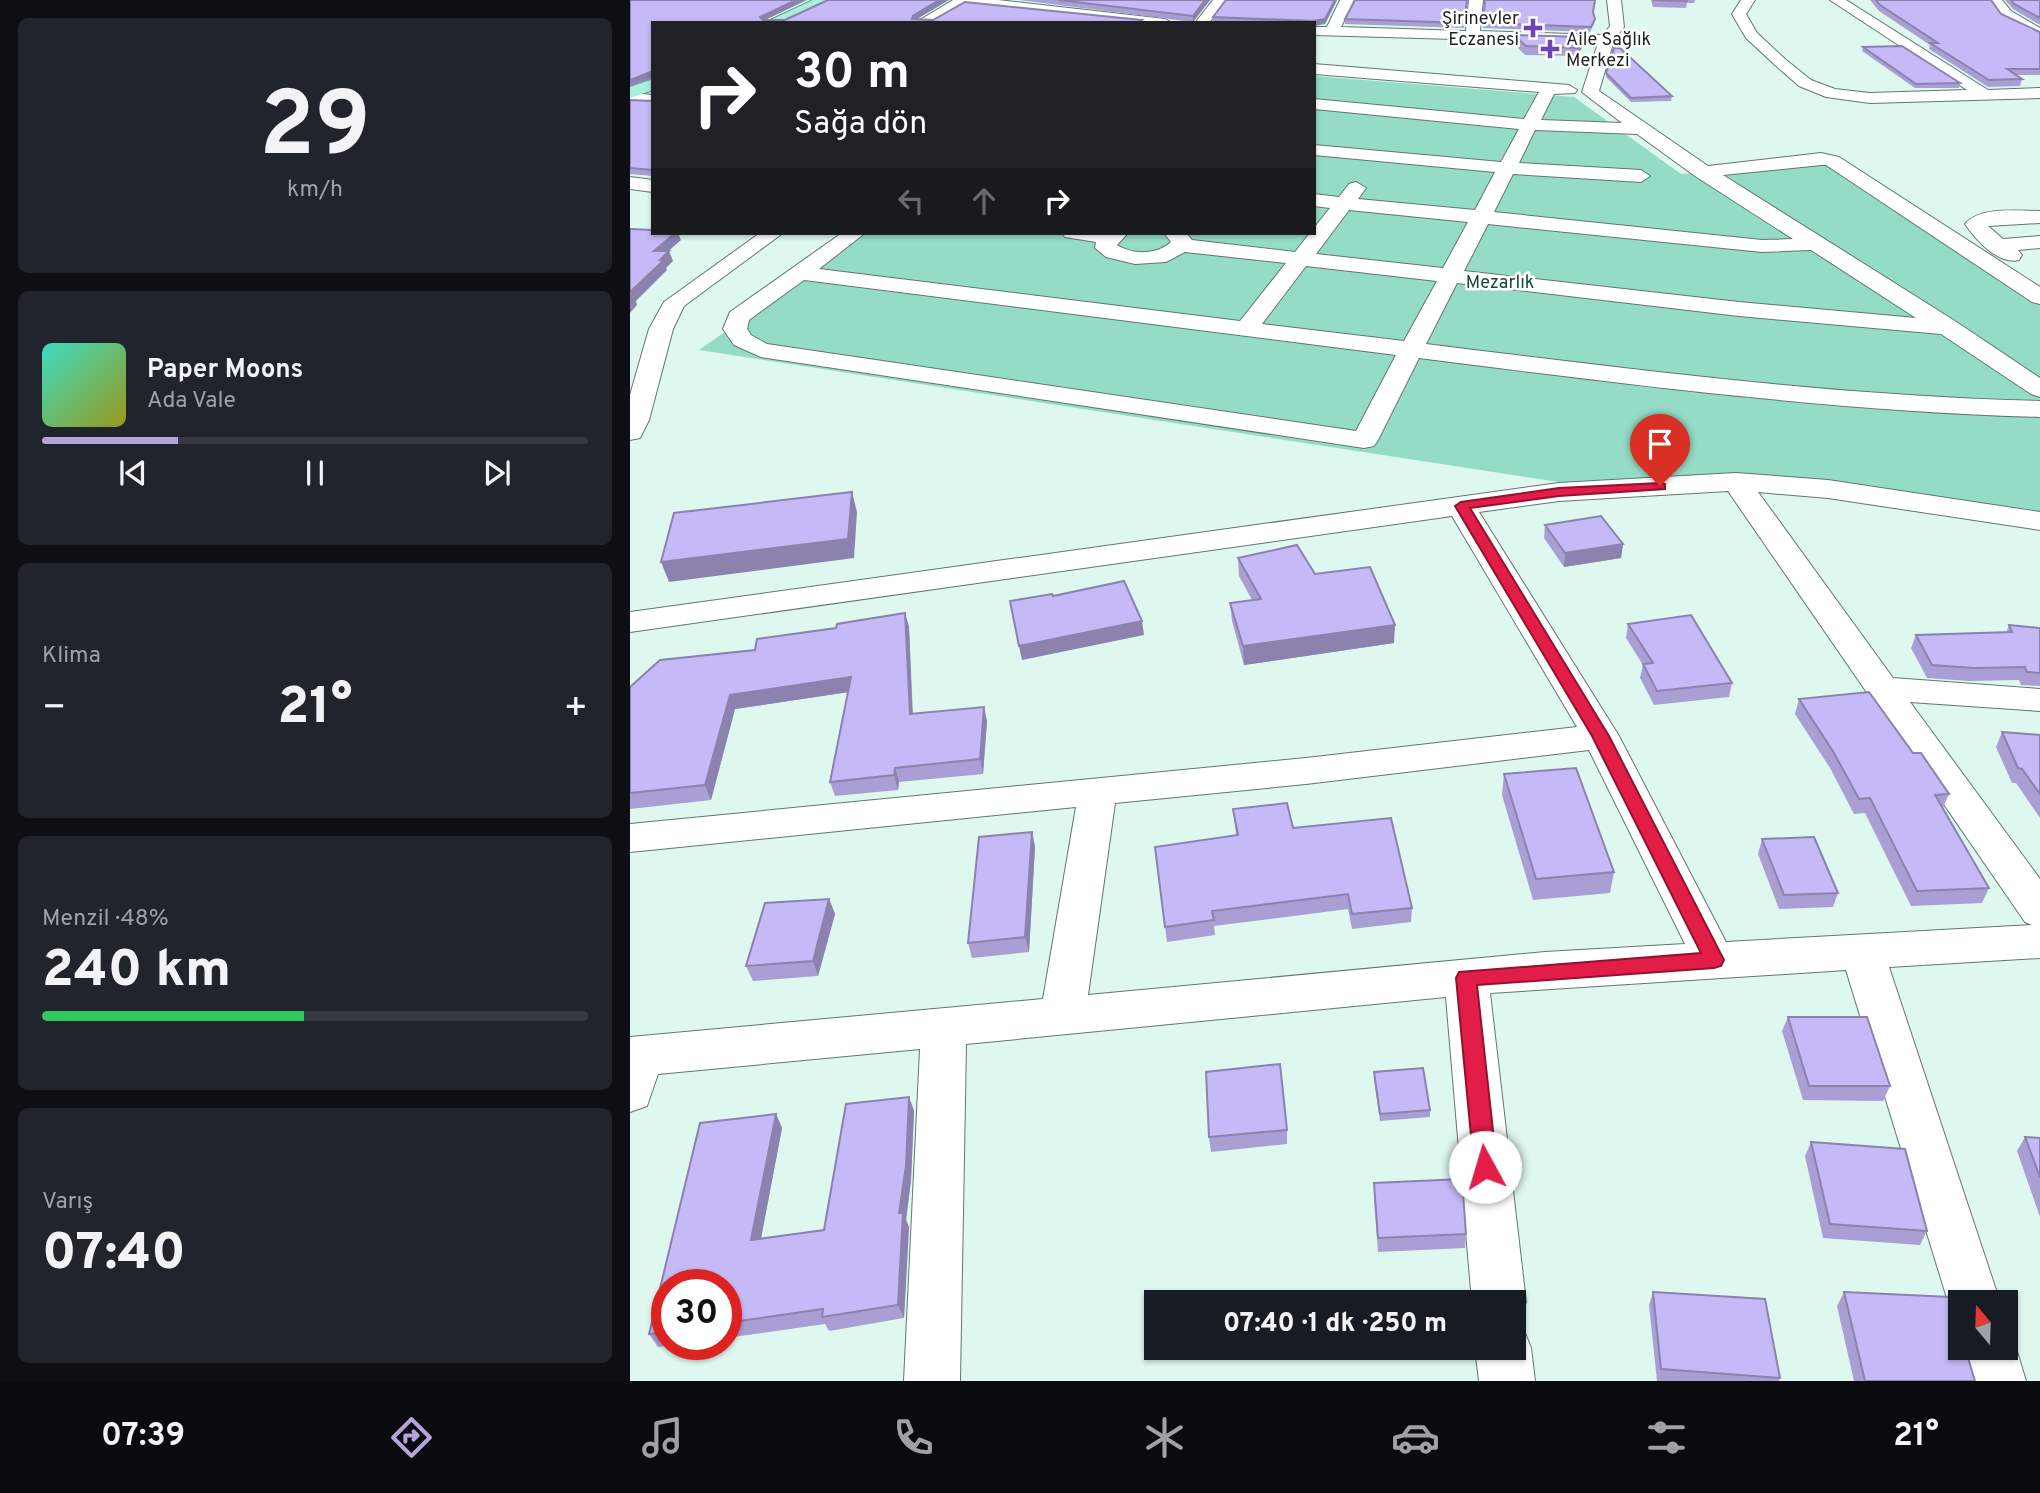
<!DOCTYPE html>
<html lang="tr">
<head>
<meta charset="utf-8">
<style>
  :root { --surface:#171b24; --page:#20242c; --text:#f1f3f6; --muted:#9ea1a6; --line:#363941; --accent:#b5a4dc }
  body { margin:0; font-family:Overpass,sans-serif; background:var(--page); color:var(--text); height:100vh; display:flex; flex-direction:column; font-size:26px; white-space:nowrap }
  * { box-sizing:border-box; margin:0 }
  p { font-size:23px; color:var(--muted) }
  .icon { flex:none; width:38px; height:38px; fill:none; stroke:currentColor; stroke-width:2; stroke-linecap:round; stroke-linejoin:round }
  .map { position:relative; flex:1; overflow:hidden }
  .sheet { display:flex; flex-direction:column; gap:18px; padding:18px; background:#0d0f14; width:630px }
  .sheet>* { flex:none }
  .top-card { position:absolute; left:21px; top:21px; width:665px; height:214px; border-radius:0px; box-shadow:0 2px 5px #0004; background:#202124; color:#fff; overflow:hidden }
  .needle { width:46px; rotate:341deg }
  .buttons { position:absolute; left:1318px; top:1290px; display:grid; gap:14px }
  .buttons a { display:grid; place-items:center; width:70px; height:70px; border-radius:0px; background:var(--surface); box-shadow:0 2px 5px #0004; font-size:35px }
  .speed { position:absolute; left:21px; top:1269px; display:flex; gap:14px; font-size:35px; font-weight:700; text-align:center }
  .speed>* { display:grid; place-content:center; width:91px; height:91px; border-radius:50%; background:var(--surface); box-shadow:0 2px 5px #0004; line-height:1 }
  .speed .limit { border:10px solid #d22; background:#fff; color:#111 }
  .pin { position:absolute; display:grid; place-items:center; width:60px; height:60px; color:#fff; margin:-72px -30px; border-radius:50% 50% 50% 0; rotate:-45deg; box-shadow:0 0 7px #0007 }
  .pin .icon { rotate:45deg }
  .me { position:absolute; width:77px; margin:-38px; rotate:354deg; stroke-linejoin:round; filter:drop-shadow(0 0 5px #0008) }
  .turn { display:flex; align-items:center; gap:24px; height:147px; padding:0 28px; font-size:32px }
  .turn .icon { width:91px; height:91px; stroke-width:2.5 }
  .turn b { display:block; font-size:49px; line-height:60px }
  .lanes { display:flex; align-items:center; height:66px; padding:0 28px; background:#0003; justify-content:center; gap:35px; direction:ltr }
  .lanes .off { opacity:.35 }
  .big { font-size:52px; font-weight:800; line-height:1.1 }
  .sheet .card { flex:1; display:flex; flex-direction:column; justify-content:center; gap:10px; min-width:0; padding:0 24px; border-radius:10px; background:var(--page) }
  .sheet .dial { align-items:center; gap:0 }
  .dial b { font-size:91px; line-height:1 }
  .song { display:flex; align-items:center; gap:21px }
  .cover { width:84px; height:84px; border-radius:10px; background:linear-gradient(135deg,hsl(170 70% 55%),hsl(60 70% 35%)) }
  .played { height:7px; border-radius:4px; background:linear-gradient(90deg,var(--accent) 25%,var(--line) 25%) }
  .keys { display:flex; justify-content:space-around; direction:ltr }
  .heat { display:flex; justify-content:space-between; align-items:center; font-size:38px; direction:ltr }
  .charge { height:10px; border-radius:5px; background:linear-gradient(90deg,#34c759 48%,var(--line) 0) }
  .trip { position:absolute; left:514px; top:1290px; width:382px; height:70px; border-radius:0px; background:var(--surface); box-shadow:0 2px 5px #0004; font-weight:800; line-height:70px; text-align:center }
  .tab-bar { display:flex; height:112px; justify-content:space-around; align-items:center; background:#090b0e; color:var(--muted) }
  .tab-bar .icon { width:49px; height:49px }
  .tab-bar .on { color:var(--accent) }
  .tab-bar b { font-size:32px; color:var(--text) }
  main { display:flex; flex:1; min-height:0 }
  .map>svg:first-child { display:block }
  .green { fill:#94dcc6 }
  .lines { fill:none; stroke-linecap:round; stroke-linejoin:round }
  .minor-casing { stroke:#60776f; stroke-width:2 }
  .major-casing { stroke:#539f8b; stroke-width:2 }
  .minor { fill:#fff; fill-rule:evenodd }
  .major { fill:#aaeedc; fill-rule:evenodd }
  .wall { fill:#aa9fd4 }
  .shaded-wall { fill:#8b82ad }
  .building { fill:#c6b9f7; stroke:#8b82ad; stroke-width:2 }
  .route { fill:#e11d48; stroke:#92132f; stroke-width:2 }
  .poi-dot { fill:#6b44bc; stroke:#fefefe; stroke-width:2.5 }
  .labels { text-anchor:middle; stroke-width:5; stroke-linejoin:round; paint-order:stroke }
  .far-poi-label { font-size:18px; fill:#1a2320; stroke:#fefefe; text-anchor:end }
  .far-park-label { font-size:18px; fill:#18483c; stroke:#fefefe }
</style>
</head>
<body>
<main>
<section class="sheet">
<div class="card dial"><b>29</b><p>km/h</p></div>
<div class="card">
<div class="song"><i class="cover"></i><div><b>Paper Moons</b><p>Ada Vale</p></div></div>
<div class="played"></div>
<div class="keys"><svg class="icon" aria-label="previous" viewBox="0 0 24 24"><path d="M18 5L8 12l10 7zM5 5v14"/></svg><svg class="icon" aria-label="pause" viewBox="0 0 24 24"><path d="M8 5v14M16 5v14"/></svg><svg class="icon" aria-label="next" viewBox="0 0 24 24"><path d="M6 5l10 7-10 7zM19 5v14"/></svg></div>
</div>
<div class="card"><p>Klima</p>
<div class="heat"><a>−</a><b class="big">21°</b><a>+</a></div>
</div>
<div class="card"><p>Menzil · 48%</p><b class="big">240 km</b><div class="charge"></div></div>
<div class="card"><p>Varış</p><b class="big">07:40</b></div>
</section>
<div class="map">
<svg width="1410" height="1381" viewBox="0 0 1410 1381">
  <rect width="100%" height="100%" fill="#def8ef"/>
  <path class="green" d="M684,76L944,97L1051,174L1195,161L1410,297V520L1198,486H955L69,350L237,233H684Z"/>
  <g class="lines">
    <g class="minor-casing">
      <g id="minor">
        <path d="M323,0H368L535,19L542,23H496L335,4L303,23H285Z"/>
        <path d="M583,0H597L579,23H565Z"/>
        <path d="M710,0H724L711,27L836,31L839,0H853L850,31L973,35L980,26L977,0H991L994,27L984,40L969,91L1078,166L1191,153L1209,157L1410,287V304L1402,302L1196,165H1191L1093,175L1328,323L1410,378V397L1401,394L1311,334L1109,316L827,283L796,344C1000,369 1204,396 1410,401V417C1202,411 996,384 789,358L748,440L744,446L734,448L131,357L104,345L93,329L100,312L212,233H235L189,269L610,321L656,263L555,252L536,262L505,264L476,257L465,248L466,242L435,237L432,233H498L487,245C503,255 527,255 541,242L534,233H556L562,240L665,252L680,233H684V228L700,208L684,206V194L709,197L719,184L726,182L736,188L728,199L845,210L865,172L684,155V145L871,162L889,129L684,109V99L894,119L909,92L684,74V64L939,85L947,90L945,93L924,94L911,120L992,123L952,92L968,43L684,35V27H697ZM905,130L1007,134L1065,176L1163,239L1132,240L864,212L883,174L1011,182L1020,176L1011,170L889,163ZM719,210L838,222L813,268L686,254ZM858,224L1132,252L1181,250L1286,318L1109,302L834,271ZM676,266L807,281L774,341L632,324ZM174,280L766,355L726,431L137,344L121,335L117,329L119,320Z"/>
        <path d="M1111,0H1125L1116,14L1127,33L1155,59L1181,80L1205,89L1240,93L1337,90L1200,0H1216L1358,90L1410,88V98L1240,103L1196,97L1169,86L1145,65L1116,38L1102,14Z"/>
        <path d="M1358,0H1372L1381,11L1410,28V38L1371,17Z"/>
        <path d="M0,93L23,95V105L0,103Z"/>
        <path d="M0,177L23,180V192L0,189Z"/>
        <path d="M1410,211V223L1358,226L1373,239L1410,236V248L1388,250L1392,255L1389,260C1368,265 1346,240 1335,224C1350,206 1389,211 1410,211Z"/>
        <path d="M130,233H153L54,306L43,329L19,420L10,438L0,440V395L19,329L34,302Z"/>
        <path d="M1106,473L1198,480L1410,512V530L1198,498L1128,492L1263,678L1410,689V711L1280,702L1410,879V958L1259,967L1370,1302H1330V1324L1324,1321L1216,970L860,993L896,1302L888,1321L884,1323V1302H842L816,997L336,1044L330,1381H274L290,1049L28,1074L17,1106L0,1112V1037L413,999L446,807L0,852V824L676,758L947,727L822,516L0,632V612L929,483ZM1098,491L1395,922L1402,925L1096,942L989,736L849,512L929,501ZM959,750L1055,944L915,952L458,995L485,803L676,784Z"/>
        <path d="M884,1325L893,1328L901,1348L905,1381H849L845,1348H884Z"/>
        <path d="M1376,1327L1386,1348L1396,1381H1340L1330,1348H1376Z"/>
      </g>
    </g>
    <g class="major-casing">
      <g id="major">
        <path d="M183,0H203L156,23H134Z"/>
        <path d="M23,79V90L0,98V87Z"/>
      </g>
    </g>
    <use href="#minor" class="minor"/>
    <use href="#major" class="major"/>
  </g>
  <g class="wall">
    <path d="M389,0H580L563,22Z"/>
    <path d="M596,0H707L695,24L684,23L583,22V17Z"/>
    <path d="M837,0L834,28L715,24V19Z"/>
    <path d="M855,0L963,13L965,19L964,24L960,32L853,28Z"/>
    <path d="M1021,0H1065L1064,3H1057L1056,8L1023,7Z"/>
    <path d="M1240,0H1361L1371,14L1410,32V75H1386L1392,79L1390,86L1358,87L1299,49L1300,45L1249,11Z"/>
    <path d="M1375,0H1410V25L1383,9Z"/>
    <path d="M884,35L954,37L953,45L948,56L895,55L883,43Z"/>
    <path d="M1233,47L1330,83L1329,88H1285L1232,51Z"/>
    <path d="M976,73L1042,96L1041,101L1001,102L976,77Z"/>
    <path d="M0,100L23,101V176L0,174Z"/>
    <path d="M915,525L993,544L991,558L934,567L914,538Z"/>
    <path d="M608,558L685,574L764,643L614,665L602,621L600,603L622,600L609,576Z"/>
    <path d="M275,613L279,627L283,714L357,721L353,774L269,782L268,790L205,796L200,782L218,692L105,709L81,800L0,809V687L125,650L206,628Z"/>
    <path d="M998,624L1102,683L1099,697L1024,705L1010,678L1013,665L996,638Z"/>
    <path d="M1379,625L1410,628V686L1391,685L1389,680L1339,681L1297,678L1281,648L1286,635L1376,633Z"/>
    <path d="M1169,699L1283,753L1319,794L1313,808L1359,888L1352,903L1281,906L1235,813L1224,814L1200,768L1165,714Z"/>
    <path d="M1372,732L1410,735V818L1386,783H1382L1366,747Z"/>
    <path d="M874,774L984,872L980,893L903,900L872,795Z"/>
    <path d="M603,809L663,828L782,908L781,922L722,929L718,909L584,926L585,935L537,942L525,847L606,835Z"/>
    <path d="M402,832L405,847L399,952L342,958L338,943Z"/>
    <path d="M1132,839L1208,893L1203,907L1149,909L1128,854Z"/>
    <path d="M199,899L205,914L188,976L123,981L116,966Z"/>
    <path d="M1158,1017L1260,1086L1253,1101L1173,1100L1152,1031Z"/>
    <path d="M744,1072L800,1110V1117L750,1121L744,1080Z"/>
    <path d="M279,1097L284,1111L281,1180L276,1220L279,1227L274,1318L199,1331L195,1324L96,1338V1284H37V1344H52L28,1347L19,1334L70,1123L146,1114L152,1128L131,1238L194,1230L216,1104Z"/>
    <path d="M657,1130V1144L581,1152L579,1137Z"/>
    <path d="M1395,1137L1410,1138V1217L1387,1151Z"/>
    <path d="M1181,1142L1297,1231L1290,1245L1193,1238L1175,1156Z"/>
    <path d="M744,1183L836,1234L835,1248L748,1252L744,1198Z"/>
    <path d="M1023,1292L1150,1378L1149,1381H1027L1019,1305Z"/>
    <path d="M1214,1292L1345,1381H1224L1207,1306Z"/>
  </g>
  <g class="shaded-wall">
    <path d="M166,0H177L131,22L130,17Z"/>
    <path d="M309,0H319L284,21L282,19L283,16Z"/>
    <path d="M575,0H580L563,22V16Z"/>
    <path d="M705,0H707L695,24L684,26V23H682V21Z"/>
    <path d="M954,37L953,45L948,56L949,48Z"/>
    <path d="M23,71V78L0,86V80Z"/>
    <path d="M45,233H48L51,240L27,261L24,251Z"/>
    <path d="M39,251L43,261L36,268L37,270L6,301L7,305L0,313V292Z"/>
    <path d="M222,492L227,512L224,558L39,582L31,562Z"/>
    <path d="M993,544L991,558L934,567L935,553Z"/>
    <path d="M275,613L279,627L283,728L280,714Z"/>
    <path d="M512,621L514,635L392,660L389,646Z"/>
    <path d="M765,625L764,643L614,665L613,646Z"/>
    <path d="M221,677L226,691L105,709L81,800L75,785L100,695Z"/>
    <path d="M354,707L357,721L353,774L350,759Z"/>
    <path d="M265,768L269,782L268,790L264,775Z"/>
    <path d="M402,832L405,847L399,952L395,937Z"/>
    <path d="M199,899L205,914L188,976L183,961Z"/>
    <path d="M279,1097L284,1111L281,1180L276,1220L279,1227L274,1318L268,1305L269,1213Z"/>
    <path d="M146,1114L152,1128L128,1254L121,1240Z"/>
  </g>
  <g class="building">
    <path d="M0,0H166L130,17L133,20H155L198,0H309L283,16L282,19L303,20L335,2L512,20L508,23H23V71L0,80Z"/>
    <path d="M429,0H575L563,16Z"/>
    <path d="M596,0H705L695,19L682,21L583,17Z"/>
    <path d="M725,0H837L834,23L715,19Z"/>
    <path d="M855,0H965L963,12L965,19L961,27L853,23Z"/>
    <path d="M1023,0H1057V1Z"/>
    <path d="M1246,0H1361L1371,14L1410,32V69H1377L1392,79L1359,80L1300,43H1308L1250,5Z"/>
    <path d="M1381,0H1410V18L1384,4Z"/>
    <path d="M884,35L954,37L949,48L896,46Z"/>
    <path d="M1272,46L1330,83L1286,84L1233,47Z"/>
    <path d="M984,48H990L1042,96L1001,98L976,73Z"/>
    <path d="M0,100L23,101V170L0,168Z"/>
    <path d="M0,229L23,230V233H45L24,251H39L30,260H34L0,292Z"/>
    <path d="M222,492L218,539L31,562L44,513Z"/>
    <path d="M971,516L993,544L935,553L915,525Z"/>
    <path d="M667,545L685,574L740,567L765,625L613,646L600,603L631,599L608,558Z"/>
    <path d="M494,581L512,621L389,646L380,601L422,594L423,596Z"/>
    <path d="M275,613L280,714L354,707L350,759L265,768L264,775L200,782L221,677L100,695L75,785L0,793V687L30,660L125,650L127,639L206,628L207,624Z"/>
    <path d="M1061,615L1102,683L1027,691L1013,664L1023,663L998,624Z"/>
    <path d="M1379,625L1410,628V673L1397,672L1395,667L1344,668L1302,665L1286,635L1382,632Z"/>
    <path d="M1239,692L1283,753H1291L1319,794L1305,795L1359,888L1287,891L1240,798L1229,799L1204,753L1169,699Z"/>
    <path d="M1372,732L1410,735V794L1392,769L1388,768Z"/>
    <path d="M946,768L984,872L906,879L874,774Z"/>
    <path d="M657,803L663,828L761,818L782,908L722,914L718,894L582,911L584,920L535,927L525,847L608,835L603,809Z"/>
    <path d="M402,832L395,937L338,943L349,837Z"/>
    <path d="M1184,837L1208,893L1154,895L1132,839Z"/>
    <path d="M199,899L183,961L116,966L135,903Z"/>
    <path d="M1158,1017H1237L1260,1086H1179Z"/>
    <path d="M650,1064L657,1130L579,1137L576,1072Z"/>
    <path d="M793,1068L800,1110L750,1114L744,1072Z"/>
    <path d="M279,1097L276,1166L269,1213H273L268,1305L192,1317L193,1309L96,1323V1284H37V1332L19,1334L70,1123L146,1114L121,1240L194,1230L216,1104Z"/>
    <path d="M1395,1137L1410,1138V1177Z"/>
    <path d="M1181,1142L1275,1149L1297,1231L1200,1224Z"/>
    <path d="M832,1179L836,1234L748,1238L744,1183Z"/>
    <path d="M1023,1292L1135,1299L1150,1378L1031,1369Z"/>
    <path d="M1214,1292L1320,1297L1330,1331V1348H1335L1345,1381H1235Z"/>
  </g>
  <path class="route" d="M1030,483L1035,484V489L929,496L840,508L979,736L1094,960L1091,966L1084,968L847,985L867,1167L863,1174L855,1177L847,1174L844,1167L826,978L829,972L1071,953L962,736L825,506L831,502L929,488Z"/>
  <g class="poi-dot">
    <path d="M899.5 17.5h7v7h7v7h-7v7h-7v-7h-7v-7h7z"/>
    <path d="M916.5 38.5h7v7h7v7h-7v7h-7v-7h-7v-7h7z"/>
  </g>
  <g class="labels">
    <g class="far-poi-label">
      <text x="889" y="24">Şirinevler<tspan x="889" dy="21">Eczanesi</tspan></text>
      <text x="936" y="45" text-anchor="start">Aile Sağlık<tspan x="936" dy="21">Merkezi</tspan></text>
    </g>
    <g class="far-park-label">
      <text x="870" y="288">Mezarlık</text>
    </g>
  </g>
</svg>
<div class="buttons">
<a><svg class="needle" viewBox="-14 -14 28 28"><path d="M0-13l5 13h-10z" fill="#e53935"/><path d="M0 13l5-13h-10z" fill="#9ea1a6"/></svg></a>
</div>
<div class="speed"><div class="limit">30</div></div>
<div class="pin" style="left:1030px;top:486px;background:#d93025"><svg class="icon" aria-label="arrive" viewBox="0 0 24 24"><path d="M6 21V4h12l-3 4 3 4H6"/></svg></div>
<svg class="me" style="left:855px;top:1167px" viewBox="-20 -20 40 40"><circle r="19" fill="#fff"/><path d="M0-13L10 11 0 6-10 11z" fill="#e11d48"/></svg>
<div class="trip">07:40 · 1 dk · 250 m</div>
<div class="top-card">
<div class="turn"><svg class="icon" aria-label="right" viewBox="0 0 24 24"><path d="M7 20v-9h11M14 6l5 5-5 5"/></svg><div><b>30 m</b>Sağa dön</div></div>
<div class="lanes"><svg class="icon off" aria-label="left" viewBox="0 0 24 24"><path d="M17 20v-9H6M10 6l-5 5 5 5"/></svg><svg class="icon off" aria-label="ahead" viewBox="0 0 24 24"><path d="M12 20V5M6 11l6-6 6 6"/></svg><svg class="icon" aria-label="right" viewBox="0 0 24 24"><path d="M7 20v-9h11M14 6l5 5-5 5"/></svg></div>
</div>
</div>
</main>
<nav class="tab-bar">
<b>07:39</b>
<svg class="icon on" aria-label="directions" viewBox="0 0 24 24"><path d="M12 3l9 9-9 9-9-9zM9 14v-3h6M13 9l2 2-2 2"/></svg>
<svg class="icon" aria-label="music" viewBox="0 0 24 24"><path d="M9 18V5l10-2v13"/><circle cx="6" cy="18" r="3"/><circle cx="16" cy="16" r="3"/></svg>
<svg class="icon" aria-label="phone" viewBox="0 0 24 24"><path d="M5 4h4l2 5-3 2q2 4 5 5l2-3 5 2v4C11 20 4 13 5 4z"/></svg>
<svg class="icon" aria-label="climate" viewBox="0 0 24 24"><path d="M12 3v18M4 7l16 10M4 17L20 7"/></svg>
<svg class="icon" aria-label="car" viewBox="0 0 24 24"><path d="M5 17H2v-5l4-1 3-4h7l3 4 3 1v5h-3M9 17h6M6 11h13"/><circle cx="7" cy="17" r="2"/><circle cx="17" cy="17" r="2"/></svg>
<svg class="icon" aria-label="filters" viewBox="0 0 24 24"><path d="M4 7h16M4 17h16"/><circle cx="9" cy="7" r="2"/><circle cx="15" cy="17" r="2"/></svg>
<b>21°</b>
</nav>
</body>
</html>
